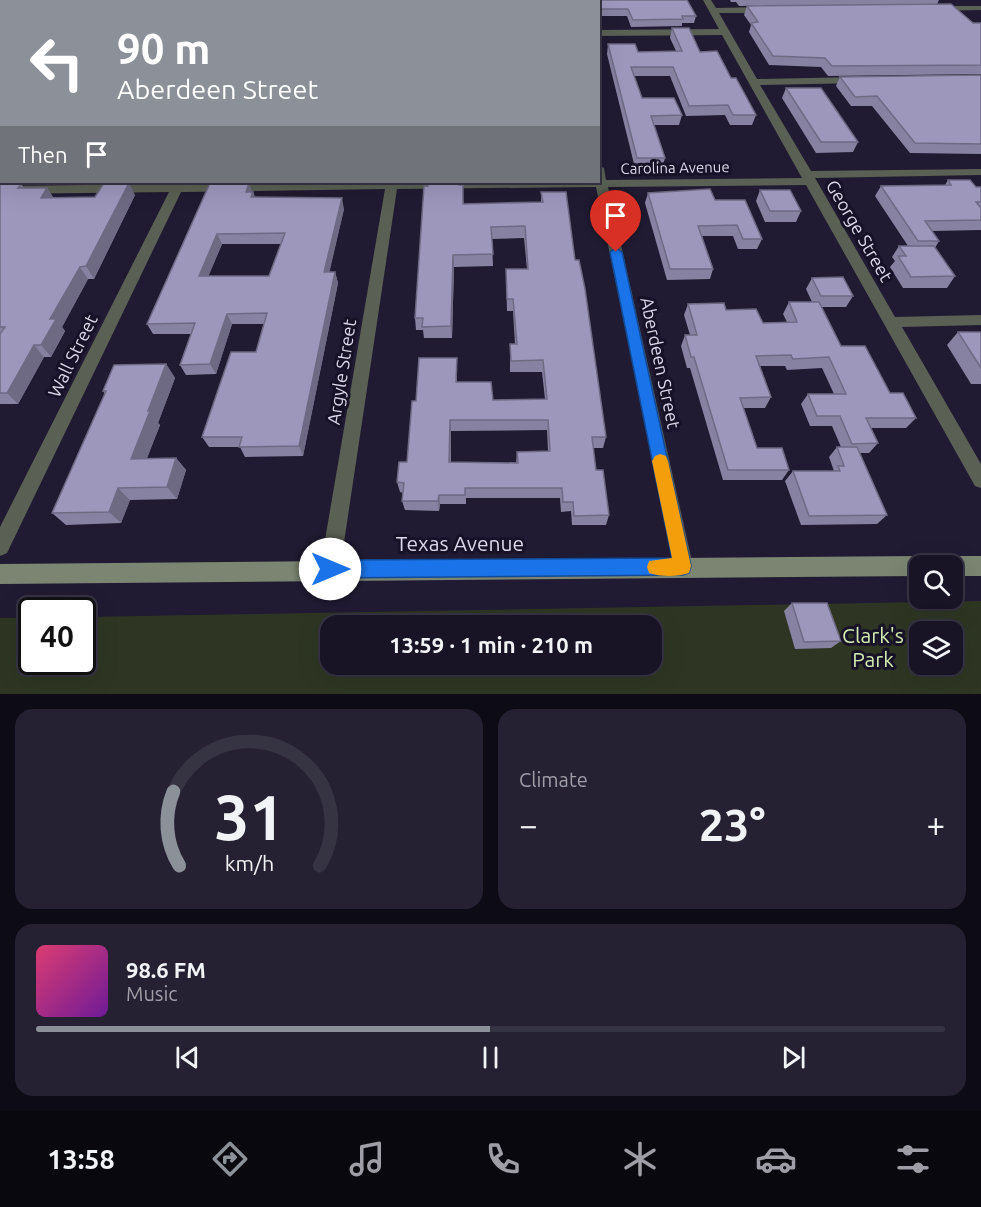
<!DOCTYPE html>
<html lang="en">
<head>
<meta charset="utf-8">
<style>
  :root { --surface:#181426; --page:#252132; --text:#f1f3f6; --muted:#9f9ea7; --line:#363343; --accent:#8c9099 }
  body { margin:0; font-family:Ubuntu,sans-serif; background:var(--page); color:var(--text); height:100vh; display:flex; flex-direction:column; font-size:22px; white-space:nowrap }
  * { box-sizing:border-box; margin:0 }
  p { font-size:20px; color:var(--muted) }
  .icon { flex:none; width:33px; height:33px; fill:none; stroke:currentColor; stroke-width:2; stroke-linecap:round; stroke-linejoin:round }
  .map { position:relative; height:694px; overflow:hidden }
  .sheet { display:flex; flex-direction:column; gap:15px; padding:15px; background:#0d0b15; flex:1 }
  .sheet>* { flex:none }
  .hud { position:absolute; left:0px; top:0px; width:600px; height:183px; box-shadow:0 6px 24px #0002,0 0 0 2px var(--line); background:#8c9099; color:#fff; overflow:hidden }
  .buttons { position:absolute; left:909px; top:555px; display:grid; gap:12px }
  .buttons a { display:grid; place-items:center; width:54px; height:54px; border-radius:12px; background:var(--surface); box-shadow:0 6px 24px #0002,0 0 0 2px var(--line); font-size:30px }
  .speed { position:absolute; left:18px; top:597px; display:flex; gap:12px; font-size:30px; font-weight:700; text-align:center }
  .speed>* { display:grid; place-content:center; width:78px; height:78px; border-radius:50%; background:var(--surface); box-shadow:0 6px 24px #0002,0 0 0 2px var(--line); line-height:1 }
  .speed .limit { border:3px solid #111; border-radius:9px; background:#fff; color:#111 }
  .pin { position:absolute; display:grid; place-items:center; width:51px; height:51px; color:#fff; margin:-62px -26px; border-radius:50% 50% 50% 0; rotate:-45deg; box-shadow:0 0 6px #0007 }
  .pin .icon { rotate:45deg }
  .me { position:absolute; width:66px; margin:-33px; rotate:90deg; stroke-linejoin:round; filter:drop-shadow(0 0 4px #0008) }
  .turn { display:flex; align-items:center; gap:21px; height:126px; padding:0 18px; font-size:27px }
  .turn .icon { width:78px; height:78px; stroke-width:2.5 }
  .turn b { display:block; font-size:42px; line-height:51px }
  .then { display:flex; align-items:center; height:57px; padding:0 18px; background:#0003; gap:12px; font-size:22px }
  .big { font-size:45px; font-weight:700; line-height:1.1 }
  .sheet .widget { flex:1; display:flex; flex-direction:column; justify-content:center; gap:9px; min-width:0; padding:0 21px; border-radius:18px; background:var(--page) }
  .sheet .dial { align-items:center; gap:0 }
  .dial svg { height:156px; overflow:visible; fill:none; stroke:var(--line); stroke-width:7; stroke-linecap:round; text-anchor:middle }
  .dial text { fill:var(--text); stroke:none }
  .song { display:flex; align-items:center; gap:18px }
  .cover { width:72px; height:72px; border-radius:9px; background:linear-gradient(135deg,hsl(340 70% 55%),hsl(280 70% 35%)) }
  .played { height:6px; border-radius:3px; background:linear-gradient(90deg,var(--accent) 50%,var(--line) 50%) }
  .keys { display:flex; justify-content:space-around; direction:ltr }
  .heat { display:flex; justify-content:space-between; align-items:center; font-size:33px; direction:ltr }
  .sheet .tiles { flex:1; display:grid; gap:15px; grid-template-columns:1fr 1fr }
  .widget:last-child { grid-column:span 2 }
  .trip { position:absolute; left:320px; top:615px; width:342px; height:60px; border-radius:18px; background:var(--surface); box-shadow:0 6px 24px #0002,0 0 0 2px var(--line); font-weight:700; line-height:60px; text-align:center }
  .dock { display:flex; height:96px; justify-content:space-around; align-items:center; background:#0a080f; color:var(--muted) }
  .dock .icon { width:42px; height:42px }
  .dock .active { color:var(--accent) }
  .dock b { font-size:27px; color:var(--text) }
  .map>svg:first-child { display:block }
  .green { fill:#2e3623; fill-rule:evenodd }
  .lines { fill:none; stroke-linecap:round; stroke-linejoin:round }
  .street { fill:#5b6054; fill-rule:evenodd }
  .secondary { fill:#7c8572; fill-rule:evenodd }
  .wall { fill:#8782a2; fill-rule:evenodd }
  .shaded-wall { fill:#6e6a84 }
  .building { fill:#9d97bc; stroke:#6e6a84; stroke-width:1.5; fill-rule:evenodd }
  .route { fill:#1a73e8; stroke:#114b97; stroke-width:1.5 }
  .slow { fill:#f59e0b }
  .labels { text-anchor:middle; stroke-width:6; stroke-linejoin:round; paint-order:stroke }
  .far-street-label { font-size:15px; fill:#dbd9e9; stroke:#171228 }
  .street-label { font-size:18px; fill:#dbd9e9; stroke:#171228 }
  .near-street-label { font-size:21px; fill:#dbd9e9; stroke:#171228 }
  .near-park-label { font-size:21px; fill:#d2ebaf; stroke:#171228 }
</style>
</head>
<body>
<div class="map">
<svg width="981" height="694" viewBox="0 0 981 694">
  <rect width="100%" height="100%" fill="#201b32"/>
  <path class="green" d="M981,601V694H0V618H31L32,662H82L83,617ZM330,626H651V664H330ZM920,632H952V664H920Z"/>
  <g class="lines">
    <g class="street">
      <rect x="265" y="0" width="8" height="2"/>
      <rect x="412" y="0" width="8" height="2"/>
      <rect x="559" y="0" width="8" height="2"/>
      <path d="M703,0H711L716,8L765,7L769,10L765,13H719L757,79L858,77L863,80L858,83L760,85L811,171L981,169V175L815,178L895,317L981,315V325L902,327L981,464V488L975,486L806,185L608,187L693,566L690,573L683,576L676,573L596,187L397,189L340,569L337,576L330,579L323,576L320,569L385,189L181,192L7,553L0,556V527L169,192L0,194V186L173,184L174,182H186L185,184L598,182V165L604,168L606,180L802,178L722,35L598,36V30L719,29Z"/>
      <path d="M936,6H981V10L933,11V7Z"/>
    </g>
    <g class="secondary">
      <path d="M116,0H124L115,2Z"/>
      <path d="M0,138H2L0,146Z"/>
      <path d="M920,556L927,559L929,566H920V576L0,584V564Z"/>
      <path d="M952,556H981V576H952V566H943L945,559Z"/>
    </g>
  </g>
  <g class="wall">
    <path d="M590,0H687L696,16L694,23H682V26L631,27L627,16H598V2H590Z"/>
    <path d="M730,0H950H939L937,4L973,23H981V74L828,76L821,67L769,65L749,32L751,25L744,15L747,6L887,4L739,6L736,2H731Z"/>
    <path d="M672,28L731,78L756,115L752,125H730L725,115L686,116L670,76H634L642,98L682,115L679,125H654L665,158L662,168H635L607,54L608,44L638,52L676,51L670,38Z"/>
    <path d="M981,75V154L910,153L872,106H851L836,86L840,77Z"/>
    <path d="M786,88L858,142L853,152L816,153L782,98Z"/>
    <path d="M948,180L976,187H981V230L932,231L939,241L935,248L955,276L947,288H903L890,267L895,261L892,257L899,246H908L875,196L881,186L945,185Z"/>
    <path d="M9,182H40L39,183L11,184Z"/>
    <path d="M210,183L253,192L255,197L344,209L329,272H335L338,283L303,456L245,457L240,447H209L202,437L256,352L264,324H232L216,374L186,375L180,365L191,334H153L147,324ZM222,244H281L269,276H208Z"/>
    <path d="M0,184H21L24,188H47L53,197H95L135,195L94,279H88L62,327L65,331L51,357H44L18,404H0Z"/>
    <path d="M460,185L464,204L541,202V192L575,260L606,437L603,448H593L596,470L609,515L606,525H572L571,511L561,512L560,498H466V504H440L439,511L405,510L402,501L403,493L400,492L397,482L407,462L416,401L457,369V382L493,400L545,399L542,372H510V344H515L513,311H507L506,269H527L524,238L492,239L493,266L454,267L452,338H424L423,330H416L415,318L428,186ZM547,430L548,451L517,452L516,463L451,462V431Z"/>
    <path d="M760,190L801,211L796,222H765L756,201Z"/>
    <path d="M648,193L715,200L762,239L757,249H738L733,236H702L713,269L710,279L667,280L645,203Z"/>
    <path d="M812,278L853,296L846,307H822L841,346L916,418L906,428H871L878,443L869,453H860L887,515L877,524L801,525L785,481L793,471H834L829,457L837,447H841L832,426H810L801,404L808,394H834L822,368L787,370L785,366H760L771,397L765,408H743L757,448L789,470L782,480H723L690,368H687L681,346L685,335H690L684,315L688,304L726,310L763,323L787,322L783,314L789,302H812L806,289Z"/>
    <path d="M958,332H981V384H971L947,345Z"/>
    <path d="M166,364L175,378L158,423L160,425L147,458H176L186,470L177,499L130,500L121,523L66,525L52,513L105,394L103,391Z"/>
    <path d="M792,603L841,641L831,648L795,649L784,611Z"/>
  </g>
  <g class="shaded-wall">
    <path d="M77,0H89L88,2H75Z"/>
    <path d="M0,71L2,74V85L0,87Z"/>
    <path d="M129,183L135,195L94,279L86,266Z"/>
    <path d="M249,183L253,193V192L257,202L246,192Z"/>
    <path d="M47,188L55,200L41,198Z"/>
    <path d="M342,198L344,209L327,283L324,272Z"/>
    <path d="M217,234L222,244L204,287L199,276Z"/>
    <path d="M453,255L454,267L452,338L451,326Z"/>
    <path d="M80,267L88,279L62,327L65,331L51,357L41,345L50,319Z"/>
    <path d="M335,272L338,283L303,456L299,446Z"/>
    <path d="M227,314L232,324L216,374L210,364Z"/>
    <path d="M34,345L44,357L18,404L7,393Z"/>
    <path d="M166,364L175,378L158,423L160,425L142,471L131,459L148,411Z"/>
    <path d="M450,420L451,431L450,473L449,462Z"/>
    <path d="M176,458L186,470L177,499L167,487Z"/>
    <path d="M118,488L130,500L121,523L109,512Z"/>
    <path d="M439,495L440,504L439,511L438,501Z"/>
  </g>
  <g class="building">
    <path d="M0,0H77L75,2H2V71H0Z"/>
    <path d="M141,0H239L238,2H140Z"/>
    <path d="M289,0H390L389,2H288Z"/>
    <rect x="444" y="0" width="94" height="2"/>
    <path d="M593,0H687L696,16H682L683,19L633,20L628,9H598V2H594Z"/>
    <path d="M951,4L973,23H981V65L832,66L825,58L773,56L751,23L758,22L747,6Z"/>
    <path d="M672,28H689L700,52L717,51L731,78H736L756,115H733L728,105L689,106L673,67H631L642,98H674L682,115L651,116L665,158H637L608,44H635L638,52L682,51Z"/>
    <path d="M981,75V144L915,143L877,96L855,97L840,77Z"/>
    <path d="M786,88H821L858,142H821Z"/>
    <path d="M948,180H970L976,187H981V202H976L981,208V220L925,221L939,241H918L881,186L951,185Z"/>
    <path d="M428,182H459V185H463V204L543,202L541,192H566L575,260H579L585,289L606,437H592L596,470H603L609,515L574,516L573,502H563L562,488H465V495H439L438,501H402L404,483L397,482L399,462H407L412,401H416L419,358H457L456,382H491L493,400L547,399L543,360L511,361L510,344H517L513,299H507L506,269H528L525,226L491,227L493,254L453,255L451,326L422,327L423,318H415L424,186H428ZM450,420H548L550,451L517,452L518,463L449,462Z"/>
    <path d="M104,183H129L86,266L80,267L50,319H56L41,345H34L7,393H0V334L5,327H0V184H21L18,188H47L41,198L95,197Z"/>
    <path d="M210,183H249L246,192H253L251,197L342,198L324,272H335L299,446L239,447L242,437H202L231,352H256L267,313L227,314L210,364L180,365L195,323L147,324ZM285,233L269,276H199L217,234Z"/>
    <path d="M710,189L715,200H745L762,239H743L737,225L698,226L713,269H670L648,193Z"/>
    <path d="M760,190H790L801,211H770Z"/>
    <path d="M899,246H934L955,276L911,277L898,256H906Z"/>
    <path d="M843,277L853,296H821L812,278Z"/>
    <path d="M789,302H819L841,346H865L890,393H903L916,418H866L878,443L852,444L840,416H817L808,394H846L829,357L793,359L791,355L756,356L771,397L740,398L757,448H782L789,470H728L694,357H691L685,335H697L688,304L724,303L726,310L756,309L763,323L797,322Z"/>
    <path d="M958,332H981V368Z"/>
    <path d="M166,364L148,411H150L131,459L176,458L167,487L118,488L109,512L52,513L106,391H103L114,365Z"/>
    <path d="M837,447H857L887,515L809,516L793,471H840L838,466H844Z"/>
    <path d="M792,603H827L841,641L804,642Z"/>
  </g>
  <path class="route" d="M616,248L622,252L691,566L689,573L683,575L330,578L324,575L322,569L324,563L330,560L672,558L610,252Z"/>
  <path class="slow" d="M660,454L666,456L668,461L691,566L689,573C678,577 660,577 649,573L647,567L649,561L672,558L652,461L655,456Z"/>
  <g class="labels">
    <g class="far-street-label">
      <text transform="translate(675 168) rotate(-1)" y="5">Carolina Avenue</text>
    </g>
    <g class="street-label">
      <text transform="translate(859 231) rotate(60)" y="6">George Street</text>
      <text transform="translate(73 356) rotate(-64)" y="6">Wall Street</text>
      <text transform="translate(660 363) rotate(78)" y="6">Aberdeen Street</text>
      <text transform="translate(342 372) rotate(-81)" y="6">Argyle Street</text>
    </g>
    <g class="near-street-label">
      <text x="460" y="551">Texas Avenue</text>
    </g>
    <g class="near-park-label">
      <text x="873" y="643">Clark's<tspan x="873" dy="24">Park</tspan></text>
    </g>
  </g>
</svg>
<div class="buttons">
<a><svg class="icon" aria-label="search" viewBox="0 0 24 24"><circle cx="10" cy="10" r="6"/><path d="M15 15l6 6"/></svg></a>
<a><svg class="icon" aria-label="layers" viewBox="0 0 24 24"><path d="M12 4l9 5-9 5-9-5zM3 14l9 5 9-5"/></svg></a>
</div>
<div class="speed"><div class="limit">40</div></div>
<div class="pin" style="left:616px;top:252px;background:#d93025"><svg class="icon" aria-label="arrive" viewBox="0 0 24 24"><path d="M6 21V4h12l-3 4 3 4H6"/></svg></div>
<svg class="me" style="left:330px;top:569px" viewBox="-20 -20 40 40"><circle r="19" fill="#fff"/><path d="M0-13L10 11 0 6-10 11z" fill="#1a73e8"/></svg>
<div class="trip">13:59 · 1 min · 210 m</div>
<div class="hud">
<div class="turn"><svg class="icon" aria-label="left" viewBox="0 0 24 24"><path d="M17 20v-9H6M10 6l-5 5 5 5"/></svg><div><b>90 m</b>Aberdeen Street</div></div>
<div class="then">Then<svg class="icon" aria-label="arrive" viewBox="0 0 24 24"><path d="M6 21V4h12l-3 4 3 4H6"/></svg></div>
</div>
</div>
<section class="sheet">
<div class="tiles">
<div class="widget dial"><svg viewBox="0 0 100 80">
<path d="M14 69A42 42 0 1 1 86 69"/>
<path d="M14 69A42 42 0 0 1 11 31" stroke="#8c9099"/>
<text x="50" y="56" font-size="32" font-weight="700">31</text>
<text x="50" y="72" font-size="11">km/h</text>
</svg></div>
<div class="widget"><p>Climate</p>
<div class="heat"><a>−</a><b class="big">23°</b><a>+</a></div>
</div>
<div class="widget">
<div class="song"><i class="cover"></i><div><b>98.6 FM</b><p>Music</p></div></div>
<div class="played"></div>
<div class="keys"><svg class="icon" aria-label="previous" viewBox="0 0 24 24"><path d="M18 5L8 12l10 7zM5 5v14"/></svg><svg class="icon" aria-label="pause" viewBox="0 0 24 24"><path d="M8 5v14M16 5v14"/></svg><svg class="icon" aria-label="next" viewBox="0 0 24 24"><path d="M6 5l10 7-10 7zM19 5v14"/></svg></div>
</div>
</div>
</section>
<nav class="dock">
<b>13:58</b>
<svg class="icon active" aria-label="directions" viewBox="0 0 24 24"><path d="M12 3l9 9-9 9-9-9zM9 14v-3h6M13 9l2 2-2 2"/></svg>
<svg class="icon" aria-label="music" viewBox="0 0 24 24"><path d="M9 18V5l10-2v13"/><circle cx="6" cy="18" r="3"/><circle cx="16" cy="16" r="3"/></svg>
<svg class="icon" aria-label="phone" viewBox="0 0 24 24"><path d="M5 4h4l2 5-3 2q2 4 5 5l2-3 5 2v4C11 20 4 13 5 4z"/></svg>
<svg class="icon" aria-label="climate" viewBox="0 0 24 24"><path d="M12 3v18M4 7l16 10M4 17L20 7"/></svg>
<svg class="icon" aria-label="car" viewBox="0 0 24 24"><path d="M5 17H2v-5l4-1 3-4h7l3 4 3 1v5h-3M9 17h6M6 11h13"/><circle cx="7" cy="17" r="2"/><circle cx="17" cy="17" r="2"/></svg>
<svg class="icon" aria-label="filters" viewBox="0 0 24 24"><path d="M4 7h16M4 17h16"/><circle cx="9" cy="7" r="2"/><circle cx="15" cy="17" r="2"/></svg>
</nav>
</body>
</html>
